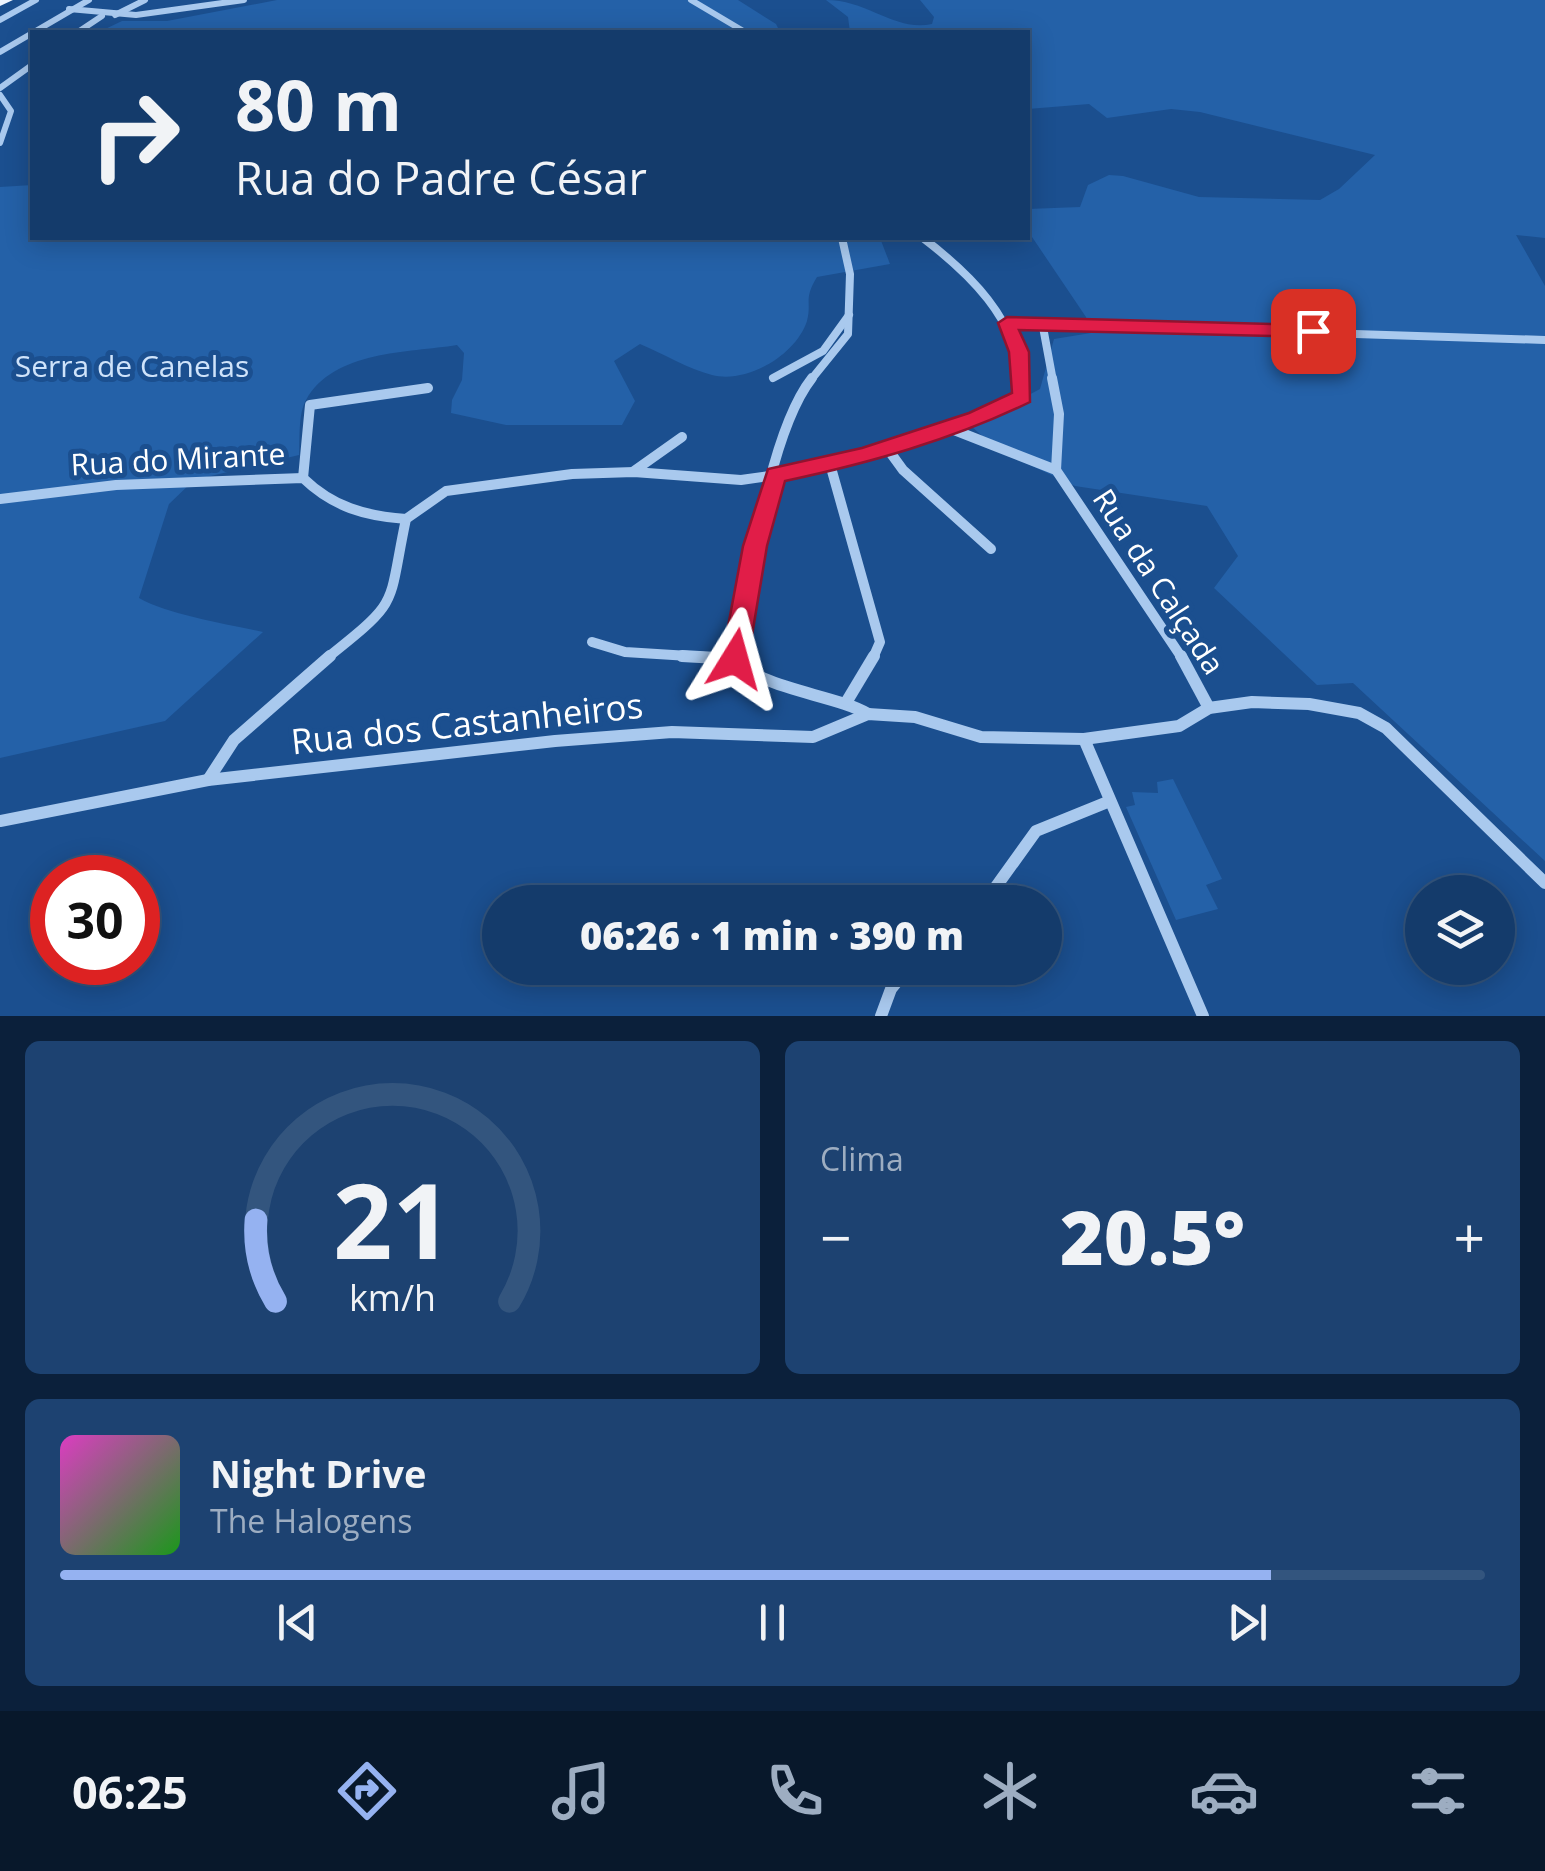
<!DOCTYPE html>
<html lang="pt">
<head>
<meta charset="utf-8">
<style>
  :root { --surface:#143b6b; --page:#1d4271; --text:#f1f3f6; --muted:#9dadc1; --line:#33557e; --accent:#95b2f1 }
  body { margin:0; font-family:"Open Sans",sans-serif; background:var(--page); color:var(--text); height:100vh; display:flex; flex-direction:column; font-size:38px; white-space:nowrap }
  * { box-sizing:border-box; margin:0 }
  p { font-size:32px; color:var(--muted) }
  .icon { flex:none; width:55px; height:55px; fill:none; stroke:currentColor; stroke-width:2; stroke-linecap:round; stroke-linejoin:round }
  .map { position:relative; height:1016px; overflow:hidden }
  .drawer { display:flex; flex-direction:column; gap:25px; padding:25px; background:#0b203b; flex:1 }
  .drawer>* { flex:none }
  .banner { position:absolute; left:30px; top:30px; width:1000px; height:210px; border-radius:0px; box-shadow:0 5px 25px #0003,0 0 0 2px var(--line); background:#143b6b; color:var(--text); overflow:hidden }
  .tools { position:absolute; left:1405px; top:875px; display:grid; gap:20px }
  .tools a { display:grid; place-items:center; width:110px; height:110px; border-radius:50%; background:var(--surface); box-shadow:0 5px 25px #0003,0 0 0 2px var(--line); font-size:50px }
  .speed { position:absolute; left:30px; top:855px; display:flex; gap:20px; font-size:50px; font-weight:700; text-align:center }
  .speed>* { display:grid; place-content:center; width:130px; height:130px; border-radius:50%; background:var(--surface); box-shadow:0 5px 25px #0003,0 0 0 2px var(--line); line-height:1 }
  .speed .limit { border:15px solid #d22; background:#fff; color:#111 }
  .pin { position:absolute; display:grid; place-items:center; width:85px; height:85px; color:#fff; margin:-42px; border-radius:20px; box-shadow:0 5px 15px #0006 }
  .me { position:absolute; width:110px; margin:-55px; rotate:8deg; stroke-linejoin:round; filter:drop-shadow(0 0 8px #0008) }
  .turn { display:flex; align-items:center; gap:35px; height:210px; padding:0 40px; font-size:45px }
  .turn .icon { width:130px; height:130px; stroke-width:2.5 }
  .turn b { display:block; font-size:70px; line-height:85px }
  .big { font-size:75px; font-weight:800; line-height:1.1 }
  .drawer .card { flex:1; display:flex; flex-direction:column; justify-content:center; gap:15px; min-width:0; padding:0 35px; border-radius:15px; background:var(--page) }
  .drawer .dial { align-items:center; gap:0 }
  .dial svg { height:260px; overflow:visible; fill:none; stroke:var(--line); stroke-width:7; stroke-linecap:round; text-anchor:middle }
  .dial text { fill:var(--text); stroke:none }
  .song { display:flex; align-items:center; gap:30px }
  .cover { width:120px; height:120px; border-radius:15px; background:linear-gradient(135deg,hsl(310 70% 55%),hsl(120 70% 35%)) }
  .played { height:10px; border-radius:5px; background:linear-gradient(90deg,var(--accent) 85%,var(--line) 85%) }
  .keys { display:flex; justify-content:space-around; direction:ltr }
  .heat { display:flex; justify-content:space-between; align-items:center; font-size:55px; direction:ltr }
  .drawer .tiles { flex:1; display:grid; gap:25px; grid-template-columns:1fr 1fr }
  .card:last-child { grid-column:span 2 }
  .trip { position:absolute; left:482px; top:885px; width:580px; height:100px; border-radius:50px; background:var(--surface); box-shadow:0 5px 25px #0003,0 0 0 2px var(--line); font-weight:800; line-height:100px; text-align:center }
  .menu { display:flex; height:160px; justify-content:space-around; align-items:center; background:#08182b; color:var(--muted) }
  .menu .icon { width:70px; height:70px }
  .menu .current { color:var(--accent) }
  .menu b { font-size:45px; color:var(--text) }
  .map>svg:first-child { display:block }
  .green { fill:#2461a8 }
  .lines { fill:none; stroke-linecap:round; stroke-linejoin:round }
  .minor-far3 { stroke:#a9c9ee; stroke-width:6 }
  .minor-far2 { stroke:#a9c9ee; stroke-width:8 }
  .minor-far1 { stroke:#a9c9ee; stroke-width:10 }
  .minor { stroke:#a9c9ee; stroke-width:12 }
  .primary { fill:#f0f6ff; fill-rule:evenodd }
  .route { fill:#e11d48; stroke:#92132f; stroke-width:2.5 }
  .labels { text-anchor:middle; stroke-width:10; stroke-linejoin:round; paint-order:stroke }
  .park-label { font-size:30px; fill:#cfe3fa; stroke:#1b4f8f }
  .street-label { font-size:30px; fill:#fff; stroke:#1b4f8f }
  .near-street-label { font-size:35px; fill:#fff; stroke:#1b4f8f }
</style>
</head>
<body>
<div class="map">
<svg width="1545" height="1016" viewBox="0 0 1545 1016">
  <rect width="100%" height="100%" fill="#1b4f8f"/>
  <g class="green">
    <path d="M277,0H738L776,24L780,32H99L122,21H167Z"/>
    <path d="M826,0C868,0 895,32 932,24L934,17L920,0H1545V238L1516,235L1545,286V861L1353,683L1317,685L1214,588L1238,556L1207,506L1075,486L998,450L971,426L1040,389L1054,339L1091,333L1086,317L1028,231V209L1080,207L1088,185L1109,175L1123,176L1199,197L1320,200L1339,189L1375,155L1200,112L1171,109L1107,118L1089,104L1028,109V32H850L848,17Z"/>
    <path d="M32,185V238H880L890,264L817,277C803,300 812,301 807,321C796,355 747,384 712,375C688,369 664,354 640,344L614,361L635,401L622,425H506L451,413L452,400L462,380L464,353L457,345C408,353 334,350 306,400C298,414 300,439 299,455L194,480L169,504L139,598C169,615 227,624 263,632L165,721L0,758V187Z"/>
    <path d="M1173,779L1222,879L1206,885L1218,909L1176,920L1126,807L1135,805L1132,792L1158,793L1157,782Z"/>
  </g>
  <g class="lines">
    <g class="minor-far3">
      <path d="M691,0L745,32"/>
      <path d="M69,9L136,15L244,0"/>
      <path d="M115,15L145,0"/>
      <path d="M0,20L36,0"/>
      <path d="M78,32L102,16"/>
      <path d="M0,52L89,0"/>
      <path d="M0,88L32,65"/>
      <path d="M0,95L11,111L0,143"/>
    </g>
    <g class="minor-far2">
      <path d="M923,238C970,274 1016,318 1022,381"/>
      <path d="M1007,323L1545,340"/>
      <path d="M1043,327L1053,381"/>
      <path d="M773,378L823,351L849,315"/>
      <path d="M810,381L848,334L850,274L842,238"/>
    </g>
    <g class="minor-far1">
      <path d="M1052,378L1059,414L1056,470"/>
      <path d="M949,428L1056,470L1182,658"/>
      <path d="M887,448L903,470L991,549"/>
      <path d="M830,464L880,642L873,658"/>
      <path d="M634,471L682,437"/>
      <path d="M303,478L310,405L428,388"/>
      <path d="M0,499L116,485L303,478C333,507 365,516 406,519"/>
      <path d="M592,642L625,652L721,658"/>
      <path d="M327,658C402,598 387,609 406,519L446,491L572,474L634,472L741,480L798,472L976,419L1023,397L1021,378"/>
      <path d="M735,658C749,584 768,434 812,378"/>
    </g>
    <g class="minor">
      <path d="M682,656L735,659"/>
      <path d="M736,656C750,688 835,694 868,714"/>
      <path d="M1181,656L1209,708"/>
      <path d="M847,701L874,656"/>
      <path d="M1084,739L1203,1016"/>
      <path d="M208,780L234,740L330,656"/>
      <path d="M0,821L208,780L555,741L672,732L813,737L868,714L915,717L981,737L1084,739L1179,726L1209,708L1252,702L1309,704L1359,713L1386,728L1545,883"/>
      <path d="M985,902L1036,831L1110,801"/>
      <path d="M881,1016L891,989L908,968"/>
    </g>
    <path class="primary" d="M0,0H13L0,6Z"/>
  </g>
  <path class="route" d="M1007,317L1313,325L1322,331L1313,337L1019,330L1029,352L1030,402C952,440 869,463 785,481L767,546L748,659L744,667L735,670L726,667L722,659L743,546L768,469L862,448L969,413L1012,393L1009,352L998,323Z"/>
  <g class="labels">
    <g class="park-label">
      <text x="132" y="377">Serra de Canelas</text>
    </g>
    <g class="street-label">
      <text transform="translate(178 460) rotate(-3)" y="10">Rua do Mirante</text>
      <text transform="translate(1158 582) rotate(57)" y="10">Rua da Calçada</text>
    </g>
    <g class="near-street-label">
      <text transform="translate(467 724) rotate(-6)" y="12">Rua dos Castanheiros</text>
    </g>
  </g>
</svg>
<div class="tools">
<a><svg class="icon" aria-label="layers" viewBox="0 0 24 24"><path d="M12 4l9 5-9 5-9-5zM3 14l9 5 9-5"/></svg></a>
</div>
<div class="speed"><div class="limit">30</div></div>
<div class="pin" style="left:1313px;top:331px;background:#d93025"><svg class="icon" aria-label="arrive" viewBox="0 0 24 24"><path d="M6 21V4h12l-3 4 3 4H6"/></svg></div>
<svg class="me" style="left:735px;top:659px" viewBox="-20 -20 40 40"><path d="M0-17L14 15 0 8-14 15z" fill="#e11d48" stroke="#fff" stroke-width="4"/></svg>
<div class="trip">06:26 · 1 min · 390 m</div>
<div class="banner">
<div class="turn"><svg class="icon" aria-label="right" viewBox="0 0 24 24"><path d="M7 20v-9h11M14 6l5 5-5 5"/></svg><div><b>80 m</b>Rua do Padre César</div></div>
</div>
</div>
<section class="drawer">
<div class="tiles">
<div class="card dial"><svg viewBox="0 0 100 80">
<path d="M14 69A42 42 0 1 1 86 69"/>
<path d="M14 69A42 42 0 0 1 8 44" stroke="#95b2f1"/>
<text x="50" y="56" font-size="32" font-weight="700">21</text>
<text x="50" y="72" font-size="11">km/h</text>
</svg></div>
<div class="card"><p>Clima</p>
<div class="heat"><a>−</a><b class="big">20.5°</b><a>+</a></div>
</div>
<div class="card">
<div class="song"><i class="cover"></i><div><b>Night Drive</b><p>The Halogens</p></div></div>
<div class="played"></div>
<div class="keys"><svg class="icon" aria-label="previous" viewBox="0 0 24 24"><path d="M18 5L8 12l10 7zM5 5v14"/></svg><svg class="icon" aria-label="pause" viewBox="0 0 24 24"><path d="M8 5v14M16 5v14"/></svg><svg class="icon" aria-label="next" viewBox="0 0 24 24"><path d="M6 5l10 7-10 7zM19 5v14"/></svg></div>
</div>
</div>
</section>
<nav class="menu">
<b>06:25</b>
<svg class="icon current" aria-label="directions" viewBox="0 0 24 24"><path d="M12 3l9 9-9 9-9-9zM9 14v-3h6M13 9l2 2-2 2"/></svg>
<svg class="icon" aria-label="music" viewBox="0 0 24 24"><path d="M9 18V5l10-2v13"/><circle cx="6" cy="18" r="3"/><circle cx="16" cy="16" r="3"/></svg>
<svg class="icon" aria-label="phone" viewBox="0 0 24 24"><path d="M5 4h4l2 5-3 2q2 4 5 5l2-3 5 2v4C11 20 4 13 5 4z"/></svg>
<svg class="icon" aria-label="climate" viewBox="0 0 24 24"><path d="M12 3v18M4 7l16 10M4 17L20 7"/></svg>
<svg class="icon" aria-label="car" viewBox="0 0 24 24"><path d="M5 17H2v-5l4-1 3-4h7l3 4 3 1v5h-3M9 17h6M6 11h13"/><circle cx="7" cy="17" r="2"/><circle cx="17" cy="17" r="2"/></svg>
<svg class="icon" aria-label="filters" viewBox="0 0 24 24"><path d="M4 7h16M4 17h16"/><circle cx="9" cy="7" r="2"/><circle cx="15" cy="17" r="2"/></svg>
</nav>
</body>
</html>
